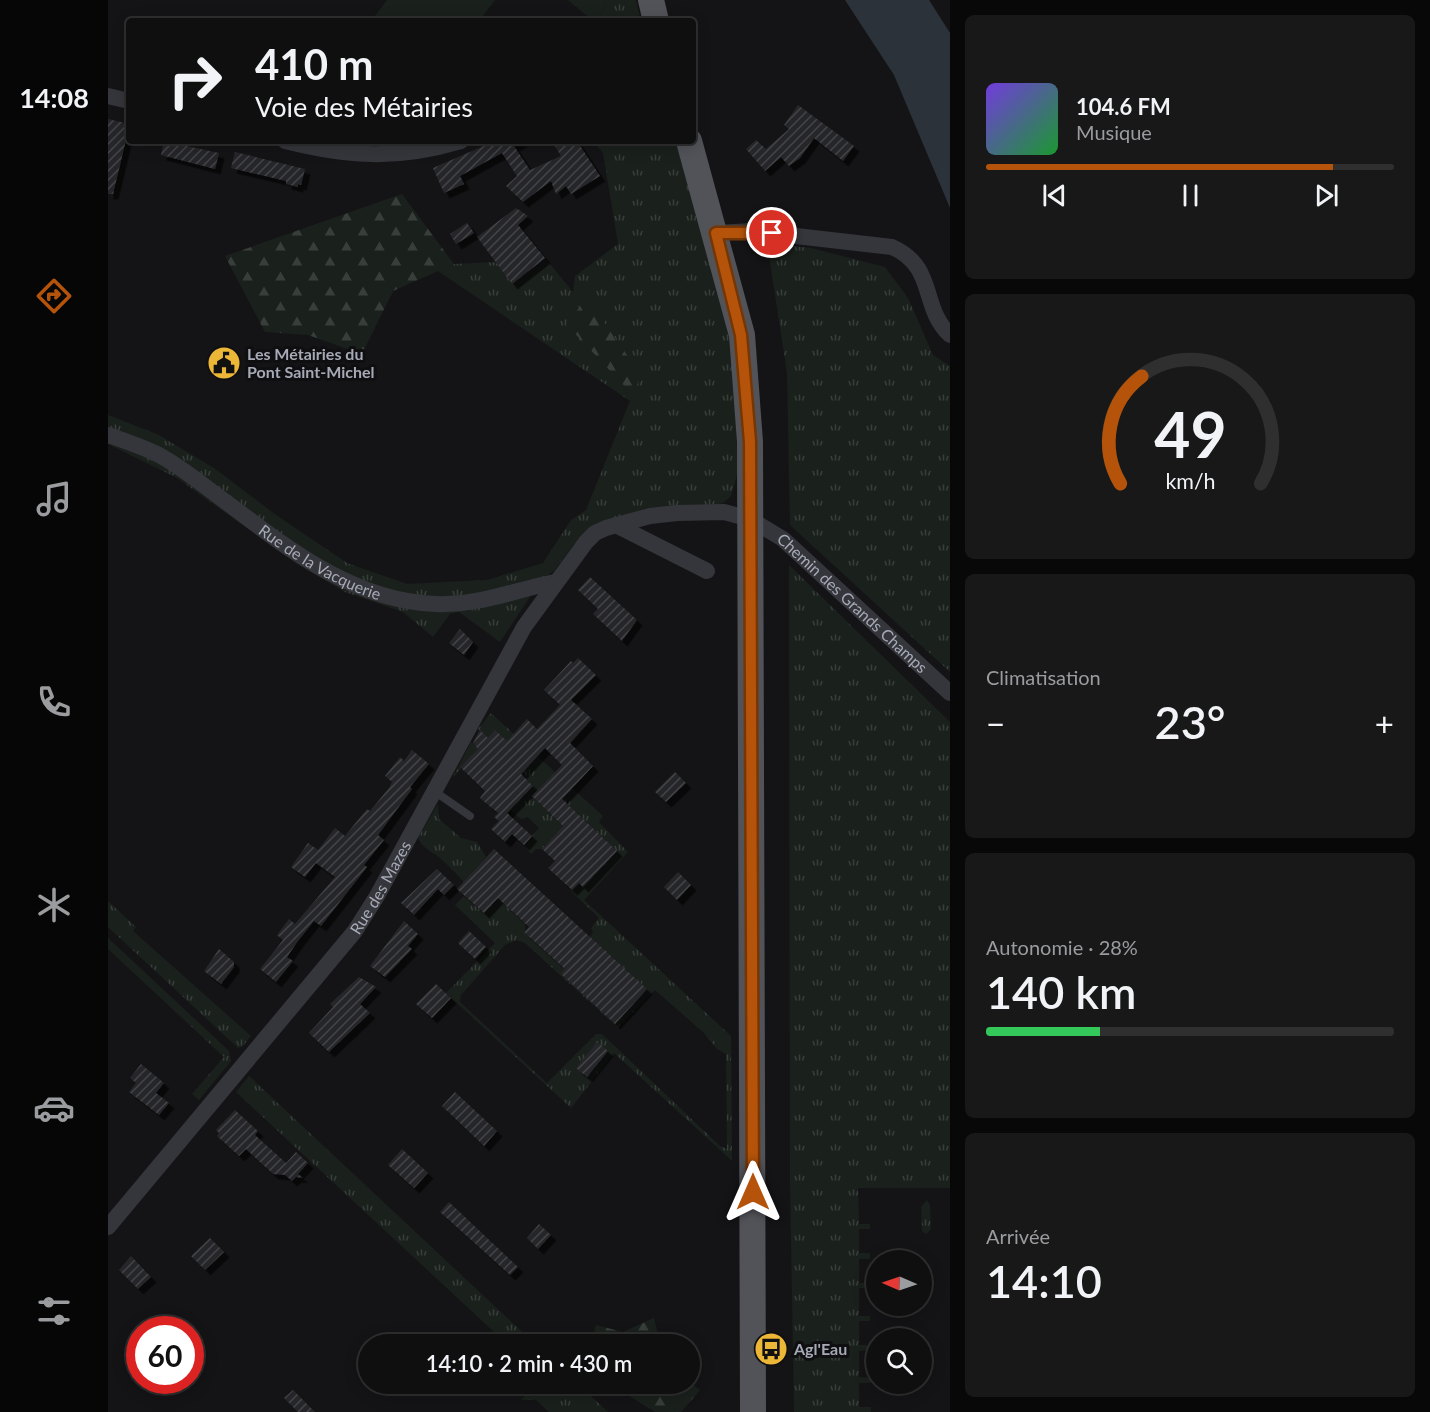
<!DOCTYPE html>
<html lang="fr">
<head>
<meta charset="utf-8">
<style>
  :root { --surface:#0f0f10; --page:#181819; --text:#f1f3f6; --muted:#9b9c9f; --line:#2f2f30; --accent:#b45309 }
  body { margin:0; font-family:Lato,sans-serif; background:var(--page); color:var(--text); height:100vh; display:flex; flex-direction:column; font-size:22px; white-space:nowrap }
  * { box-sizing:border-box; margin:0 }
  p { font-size:20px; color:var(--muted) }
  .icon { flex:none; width:33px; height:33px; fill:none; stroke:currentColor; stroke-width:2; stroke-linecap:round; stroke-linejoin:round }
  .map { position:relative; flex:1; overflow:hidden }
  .sheet { display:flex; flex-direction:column; gap:15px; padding:15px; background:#080809; width:480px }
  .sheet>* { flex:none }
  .guide { position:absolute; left:18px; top:18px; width:570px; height:126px; border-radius:6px; box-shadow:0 3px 15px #0003,0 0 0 2px var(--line); background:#0f0f10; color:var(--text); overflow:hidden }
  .needle { width:39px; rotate:272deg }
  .controls { position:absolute; left:758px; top:1250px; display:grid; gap:12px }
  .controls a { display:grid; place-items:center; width:66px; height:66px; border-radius:50%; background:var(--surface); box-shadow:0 3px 15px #0003,0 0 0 2px var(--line); font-size:30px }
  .speed { position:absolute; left:18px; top:1316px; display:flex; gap:12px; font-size:30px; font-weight:700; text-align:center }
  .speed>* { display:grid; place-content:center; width:78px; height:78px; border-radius:50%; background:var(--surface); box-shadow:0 3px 15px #0003,0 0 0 2px var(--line); line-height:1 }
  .speed .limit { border:9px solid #d22; background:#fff; color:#111 }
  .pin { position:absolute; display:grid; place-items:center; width:51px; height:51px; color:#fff; margin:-26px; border:3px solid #fff; border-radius:50%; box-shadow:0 2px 6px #0007 }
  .me { position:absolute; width:66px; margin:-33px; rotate:0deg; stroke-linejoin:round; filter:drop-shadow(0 0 4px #0008) }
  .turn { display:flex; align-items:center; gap:21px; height:126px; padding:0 30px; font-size:27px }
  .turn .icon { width:78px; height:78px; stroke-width:2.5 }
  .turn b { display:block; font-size:42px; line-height:51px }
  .big { font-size:45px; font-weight:600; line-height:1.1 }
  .sheet .widget { flex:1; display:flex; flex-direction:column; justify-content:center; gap:9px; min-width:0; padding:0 21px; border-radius:9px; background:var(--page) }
  .sheet .dial { align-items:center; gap:0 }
  .dial svg { height:156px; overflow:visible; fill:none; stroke:var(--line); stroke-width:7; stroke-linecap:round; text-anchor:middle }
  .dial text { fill:var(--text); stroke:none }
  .song { display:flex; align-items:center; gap:18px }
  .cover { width:72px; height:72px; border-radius:9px; background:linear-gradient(135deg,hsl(260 70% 55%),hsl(130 70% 35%)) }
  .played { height:6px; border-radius:3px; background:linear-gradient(90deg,var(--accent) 85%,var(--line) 85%) }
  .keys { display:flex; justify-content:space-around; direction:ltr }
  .heat { display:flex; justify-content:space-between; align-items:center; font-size:33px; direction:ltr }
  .charge { height:9px; border-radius:4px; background:linear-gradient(90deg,#34c759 28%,var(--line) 0) }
  .trip { position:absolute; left:250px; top:1334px; width:342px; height:60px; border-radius:30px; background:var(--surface); box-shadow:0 3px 15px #0003,0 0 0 2px var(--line); font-weight:600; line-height:60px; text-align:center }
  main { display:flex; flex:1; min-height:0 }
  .tabs { display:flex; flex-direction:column; width:108px; justify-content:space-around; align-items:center; background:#060606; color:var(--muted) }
  .tabs .icon { width:42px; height:42px }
  .tabs .active { color:var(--accent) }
  .tabs b { font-size:27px; color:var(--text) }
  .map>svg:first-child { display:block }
  .grass { fill:url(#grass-tufts); fill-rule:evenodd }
  .forest { fill:url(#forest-firs) }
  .green { fill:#1a201b }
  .water { fill:#2b3239 }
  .building { fill:url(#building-hatch); filter:url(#shadow) }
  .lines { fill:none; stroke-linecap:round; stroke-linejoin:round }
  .lane { stroke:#35363b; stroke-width:8 }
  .street { stroke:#35363b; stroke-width:16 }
  .primary { stroke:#515359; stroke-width:26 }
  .route-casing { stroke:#753606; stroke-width:15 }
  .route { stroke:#b45309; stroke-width:10 }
  .labels { text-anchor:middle; stroke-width:6; stroke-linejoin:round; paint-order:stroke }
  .poi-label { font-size:16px; font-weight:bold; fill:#a6aab6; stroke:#0f0f11; text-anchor:start }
  .street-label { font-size:16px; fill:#a6aab6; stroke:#0f0f11 }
</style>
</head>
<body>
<main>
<nav class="tabs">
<b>14:08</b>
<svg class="icon active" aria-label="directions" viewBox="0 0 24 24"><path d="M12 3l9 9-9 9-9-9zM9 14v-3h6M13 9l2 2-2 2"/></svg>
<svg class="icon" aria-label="music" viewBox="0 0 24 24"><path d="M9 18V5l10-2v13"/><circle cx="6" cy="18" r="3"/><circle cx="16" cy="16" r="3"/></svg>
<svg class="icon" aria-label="phone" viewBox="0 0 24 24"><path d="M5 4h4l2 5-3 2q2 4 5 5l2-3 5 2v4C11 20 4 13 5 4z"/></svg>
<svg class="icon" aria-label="climate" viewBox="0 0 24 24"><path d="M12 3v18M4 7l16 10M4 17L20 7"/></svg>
<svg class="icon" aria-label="car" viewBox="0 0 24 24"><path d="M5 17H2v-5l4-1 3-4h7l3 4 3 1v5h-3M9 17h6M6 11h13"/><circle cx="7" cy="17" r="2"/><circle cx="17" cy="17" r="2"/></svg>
<svg class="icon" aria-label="filters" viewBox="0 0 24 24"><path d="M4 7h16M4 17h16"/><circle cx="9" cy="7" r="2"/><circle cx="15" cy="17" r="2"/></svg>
</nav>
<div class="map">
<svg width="842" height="1412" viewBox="0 0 842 1412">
  <defs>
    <pattern id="grass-tufts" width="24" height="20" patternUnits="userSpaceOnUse" patternTransform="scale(1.5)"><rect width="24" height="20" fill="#1a201b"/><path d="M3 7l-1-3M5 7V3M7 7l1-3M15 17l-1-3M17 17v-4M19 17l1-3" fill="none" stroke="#383e3a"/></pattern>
    <pattern id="forest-firs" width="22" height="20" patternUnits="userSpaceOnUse" patternTransform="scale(1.5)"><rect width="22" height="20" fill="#1a201b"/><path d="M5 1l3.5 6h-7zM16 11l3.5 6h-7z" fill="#383e3a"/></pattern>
    <pattern id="building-hatch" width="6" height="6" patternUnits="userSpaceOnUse" patternTransform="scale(1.5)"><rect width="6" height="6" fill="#27272a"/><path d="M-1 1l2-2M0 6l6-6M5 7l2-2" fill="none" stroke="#434447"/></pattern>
    <filter id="shadow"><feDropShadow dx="5.5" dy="5.5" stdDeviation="0" flood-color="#0009"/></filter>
  </defs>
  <rect width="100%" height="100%" fill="#141416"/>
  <g class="grass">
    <path d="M499,0H528L532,17L490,21Z"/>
    <path d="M485,141H569L616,306L625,359L630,471L623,496L615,503L466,544L446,571L430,580L332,601L251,585L0,431V415L49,434L106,468L168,515L239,563L299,584L379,580L435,563L463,520L478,510L522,401L330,271L346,264L388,262L404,283L437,258L465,292L467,276L510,244L495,153Z"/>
    <path d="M659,243L703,248L777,267L800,298L825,355L842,366V672L682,525L679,373Z"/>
    <path d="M0,438L61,466L122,508L287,602L425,592L392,642L351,612L342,614L325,637L295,612L237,592L189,564L69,478L0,444Z"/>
    <path d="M681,565L842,722V1188H750L751,1224H762V1229H751V1253H762V1259H751V1283H763L762,1288H751V1316H762V1321H751V1345H762V1350L751,1351V1377L763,1378V1383H751V1407H763V1412H686L682,1180Z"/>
    <path d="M383,713L447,772L455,826L434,849H428L423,854L416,845L431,828L420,817L414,819C400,811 401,798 383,809L372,798L383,807L387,731L345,777L363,742L369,747L378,737L370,729Z"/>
    <path d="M464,788L495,816L491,822L520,852L476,900L623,1036L624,1161L506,1053L463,1108L338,993L387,943L347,905L356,896L376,913C364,888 351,876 331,857C323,851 314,848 310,838L330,804L331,819L353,838L369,842L378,857L364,873L414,921L440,899L417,924V932L452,964C462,953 478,945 485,932L483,928L491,918L463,891L471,883L475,887L509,851L454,799ZM408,940L417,943L510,1028L547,990L596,1033L609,1049L618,1054L619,1149L612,1146L494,1034H488L439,1083L352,1002L353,995L397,945Z"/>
    <path d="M0,901L28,927L25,931L143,1036L134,1047L130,1048L0,927Z"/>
    <path d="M0,938L121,1051L123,1061L91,1100L84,1094L116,1057L0,949Z"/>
    <path d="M141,1076L427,1344H399L128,1092Z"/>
    <path d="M819,1200L822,1205L823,1229L818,1234L814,1231L813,1207Z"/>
    <path d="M428,1383H469L500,1412H441L428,1400H413Z"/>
  </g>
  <g class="forest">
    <path d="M294,194L346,264L285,291L254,354L200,335L157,332L117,256Z"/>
    <path d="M479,298L533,375L525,395L458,324Z"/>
    <path d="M546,1318L552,1344H483L488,1325L515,1332Z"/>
    <path d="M582,1382L592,1390L573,1412H547L515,1392L507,1383Z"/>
  </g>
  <g class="green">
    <path d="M279,0H387L371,21H263Z"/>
    <path d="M460,0H499L490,21H485Z"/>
  </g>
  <path class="water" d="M737,0H821L842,33V208L786,75Z"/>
  <g class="building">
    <path d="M690,105L746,146L735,161L706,138L692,158L681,166L673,157L657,171L638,149L648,140L658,149L681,129L676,125Z"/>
    <path d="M0,119L21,124V141L18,140L5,194H0Z"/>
    <path d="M56,141L111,153L107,169L53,155Z"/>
    <path d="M387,141H415L406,146L422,170L453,156L444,141H469L492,176L463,194L458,186L448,194L443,181L415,202L398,186L409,176L394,153L352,176L356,184L336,193L325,168Z"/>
    <path d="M127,152L197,169L193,185L190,184V187L178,184V181L123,168Z"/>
    <path d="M408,208L420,216L410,225L437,258L404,284L369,237Z"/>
    <path d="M359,223L366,233L348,244L342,234Z"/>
    <path d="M482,577L529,620L514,641L485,614L490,609L470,590Z"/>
    <path d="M352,629L365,642L356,655L341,643Z"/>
    <path d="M470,658L488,675L463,700L484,719L462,743L485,766L454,799L509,851L475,887L471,883L464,890L440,868L447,861L434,849L455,826L424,796L454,765L437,748L413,774L425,786L399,813L424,836L416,845L404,834L397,842L383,829L391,821L386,817L390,813L372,798L377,791L352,767L370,749L365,743L372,730L380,738L387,730L399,741L419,719L429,729L452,705L436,690L463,661L465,663Z"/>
    <path d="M304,750L321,764L302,787L304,789L270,835L276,840L256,865L259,867L213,926L206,921L190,941L179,957L185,961L168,982L152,969L175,940L169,935L181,919L187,924L227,877L208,863L197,877L183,867L200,843L210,850L227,828L237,836L259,809L262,811L281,788L284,782L277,776L292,757L296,761Z"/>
    <path d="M567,772L578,783L558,802L547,792Z"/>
    <path d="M386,849L539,989L507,1024L453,974L457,969L416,932L421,927L390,898L376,913L349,889Z"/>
    <path d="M329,869L346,885L336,895L330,889L306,915L293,903Z"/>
    <path d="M570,872L583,885L569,900L556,887Z"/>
    <path d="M296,921L310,934L300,946L304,949L277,977L262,966Z"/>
    <path d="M361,931L378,947L367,959L350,943Z"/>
    <path d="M111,949L126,962V967L113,984L96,971Z"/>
    <path d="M251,977L268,987L252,1004L262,1013L221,1052L201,1033L225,1007L222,1004Z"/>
    <path d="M328,984L343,998L324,1018L308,1004Z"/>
    <path d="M489,1042L500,1051L479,1077L468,1068Z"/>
    <path d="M33,1064L56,1083L48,1093L61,1103L51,1115L21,1092L28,1083L22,1078Z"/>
    <path d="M347,1092L389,1131L376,1146L334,1106Z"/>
    <path d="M127,1110L150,1131L147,1135L178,1163L188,1152L200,1163L190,1174L195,1178L188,1177L184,1181L177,1175L165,1174L138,1149L131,1156L109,1136L111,1133L108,1130Z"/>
    <path d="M294,1149L320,1173L306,1188L280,1165Z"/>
    <path d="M341,1202L410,1267L402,1275L332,1212Z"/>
    <path d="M431,1224L443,1235L430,1249L419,1238Z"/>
    <path d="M102,1238L116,1252L97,1270L83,1256Z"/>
    <path d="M23,1256L43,1277L30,1289L11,1270Z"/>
    <path d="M185,1390L207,1412H190L176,1398Z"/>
  </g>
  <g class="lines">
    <path class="lane" d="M326,791L362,816"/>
    <g class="street">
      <path d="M0,96L21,101"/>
      <path d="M177,141C241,157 289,160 353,141"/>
      <path d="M608,233L644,231L784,247C829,267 812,307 842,335"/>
      <path id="s1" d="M0,435C17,441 35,447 51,455C75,468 96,486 118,502C180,549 246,601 327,604C369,606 407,590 447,582"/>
      <path d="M508,525L599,571"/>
      <path id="s2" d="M0,1227L247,931L269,896L416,627L478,542L487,533L498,528L542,516L569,513L616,512L642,519L675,539L842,693"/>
    </g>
    <g class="primary">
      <path d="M543,0L548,21"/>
      <path d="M581,141L634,335L642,442L645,1412"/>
    </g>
  </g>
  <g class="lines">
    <g class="route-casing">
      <path id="route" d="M645,1192L642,442L633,335L608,233H664"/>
    </g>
    <use href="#route" class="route"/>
  </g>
  <defs>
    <g id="civic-disc" transform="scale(1.725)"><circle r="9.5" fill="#ecb636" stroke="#0f0f11"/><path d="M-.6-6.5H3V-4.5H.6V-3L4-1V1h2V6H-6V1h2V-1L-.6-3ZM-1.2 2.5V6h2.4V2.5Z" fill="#111"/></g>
    <g id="bus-disc" transform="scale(1.725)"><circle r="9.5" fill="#ecb636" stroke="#0f0f11"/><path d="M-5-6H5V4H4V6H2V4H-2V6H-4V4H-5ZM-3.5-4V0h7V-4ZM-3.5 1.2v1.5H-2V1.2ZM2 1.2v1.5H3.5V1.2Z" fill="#111"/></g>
  </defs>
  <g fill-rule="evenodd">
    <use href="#civic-disc" x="116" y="363"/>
    <use href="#bus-disc" x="663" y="1349"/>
  </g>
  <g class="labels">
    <g class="poi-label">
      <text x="139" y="360">Les Métairies du<tspan x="139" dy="18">Pont Saint-Michel</tspan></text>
      <text x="686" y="1355">Agl'Eau</text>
    </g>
    <g class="street-label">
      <text dy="6" stroke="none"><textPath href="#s1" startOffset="249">Rue de la Vacquerie</textPath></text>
      <text dy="6" stroke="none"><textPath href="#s2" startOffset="1143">Chemin des Grands Champs</textPath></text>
      <text dy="6" stroke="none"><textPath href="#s2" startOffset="436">Rue des Mazes</textPath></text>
    </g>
  </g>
</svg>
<div class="controls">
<a><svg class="needle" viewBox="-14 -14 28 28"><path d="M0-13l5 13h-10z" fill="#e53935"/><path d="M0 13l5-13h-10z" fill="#9b9c9f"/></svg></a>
<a><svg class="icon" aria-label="search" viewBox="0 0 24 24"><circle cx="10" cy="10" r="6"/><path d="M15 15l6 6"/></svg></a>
</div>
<div class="speed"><div class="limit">60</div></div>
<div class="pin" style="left:664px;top:233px;background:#d93025"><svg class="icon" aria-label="arrive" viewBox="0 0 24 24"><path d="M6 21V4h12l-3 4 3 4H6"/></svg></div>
<svg class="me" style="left:645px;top:1192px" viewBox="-20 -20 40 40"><path d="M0-17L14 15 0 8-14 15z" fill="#b45309" stroke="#fff" stroke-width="4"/></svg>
<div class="trip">14:10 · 2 min · 430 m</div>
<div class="guide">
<div class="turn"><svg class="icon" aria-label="right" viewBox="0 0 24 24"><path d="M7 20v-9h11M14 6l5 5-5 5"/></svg><div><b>410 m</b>Voie des Métairies</div></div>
</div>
</div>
<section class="sheet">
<div class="widget">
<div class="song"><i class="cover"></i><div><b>104.6 FM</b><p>Musique</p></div></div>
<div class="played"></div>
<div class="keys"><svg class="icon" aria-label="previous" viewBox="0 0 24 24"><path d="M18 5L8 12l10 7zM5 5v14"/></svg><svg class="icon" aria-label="pause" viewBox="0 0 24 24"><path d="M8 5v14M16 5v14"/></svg><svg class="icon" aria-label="next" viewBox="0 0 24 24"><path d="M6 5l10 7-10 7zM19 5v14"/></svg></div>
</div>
<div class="widget dial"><svg viewBox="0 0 100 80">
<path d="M14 69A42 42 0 1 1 86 69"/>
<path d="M14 69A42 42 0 0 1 25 14" stroke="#b45309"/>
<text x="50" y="56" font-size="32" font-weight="700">49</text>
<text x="50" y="72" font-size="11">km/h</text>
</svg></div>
<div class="widget"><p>Climatisation</p>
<div class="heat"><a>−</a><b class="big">23°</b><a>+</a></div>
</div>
<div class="widget"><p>Autonomie · 28%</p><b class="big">140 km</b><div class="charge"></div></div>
<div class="widget"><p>Arrivée</p><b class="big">14:10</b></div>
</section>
</main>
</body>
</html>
